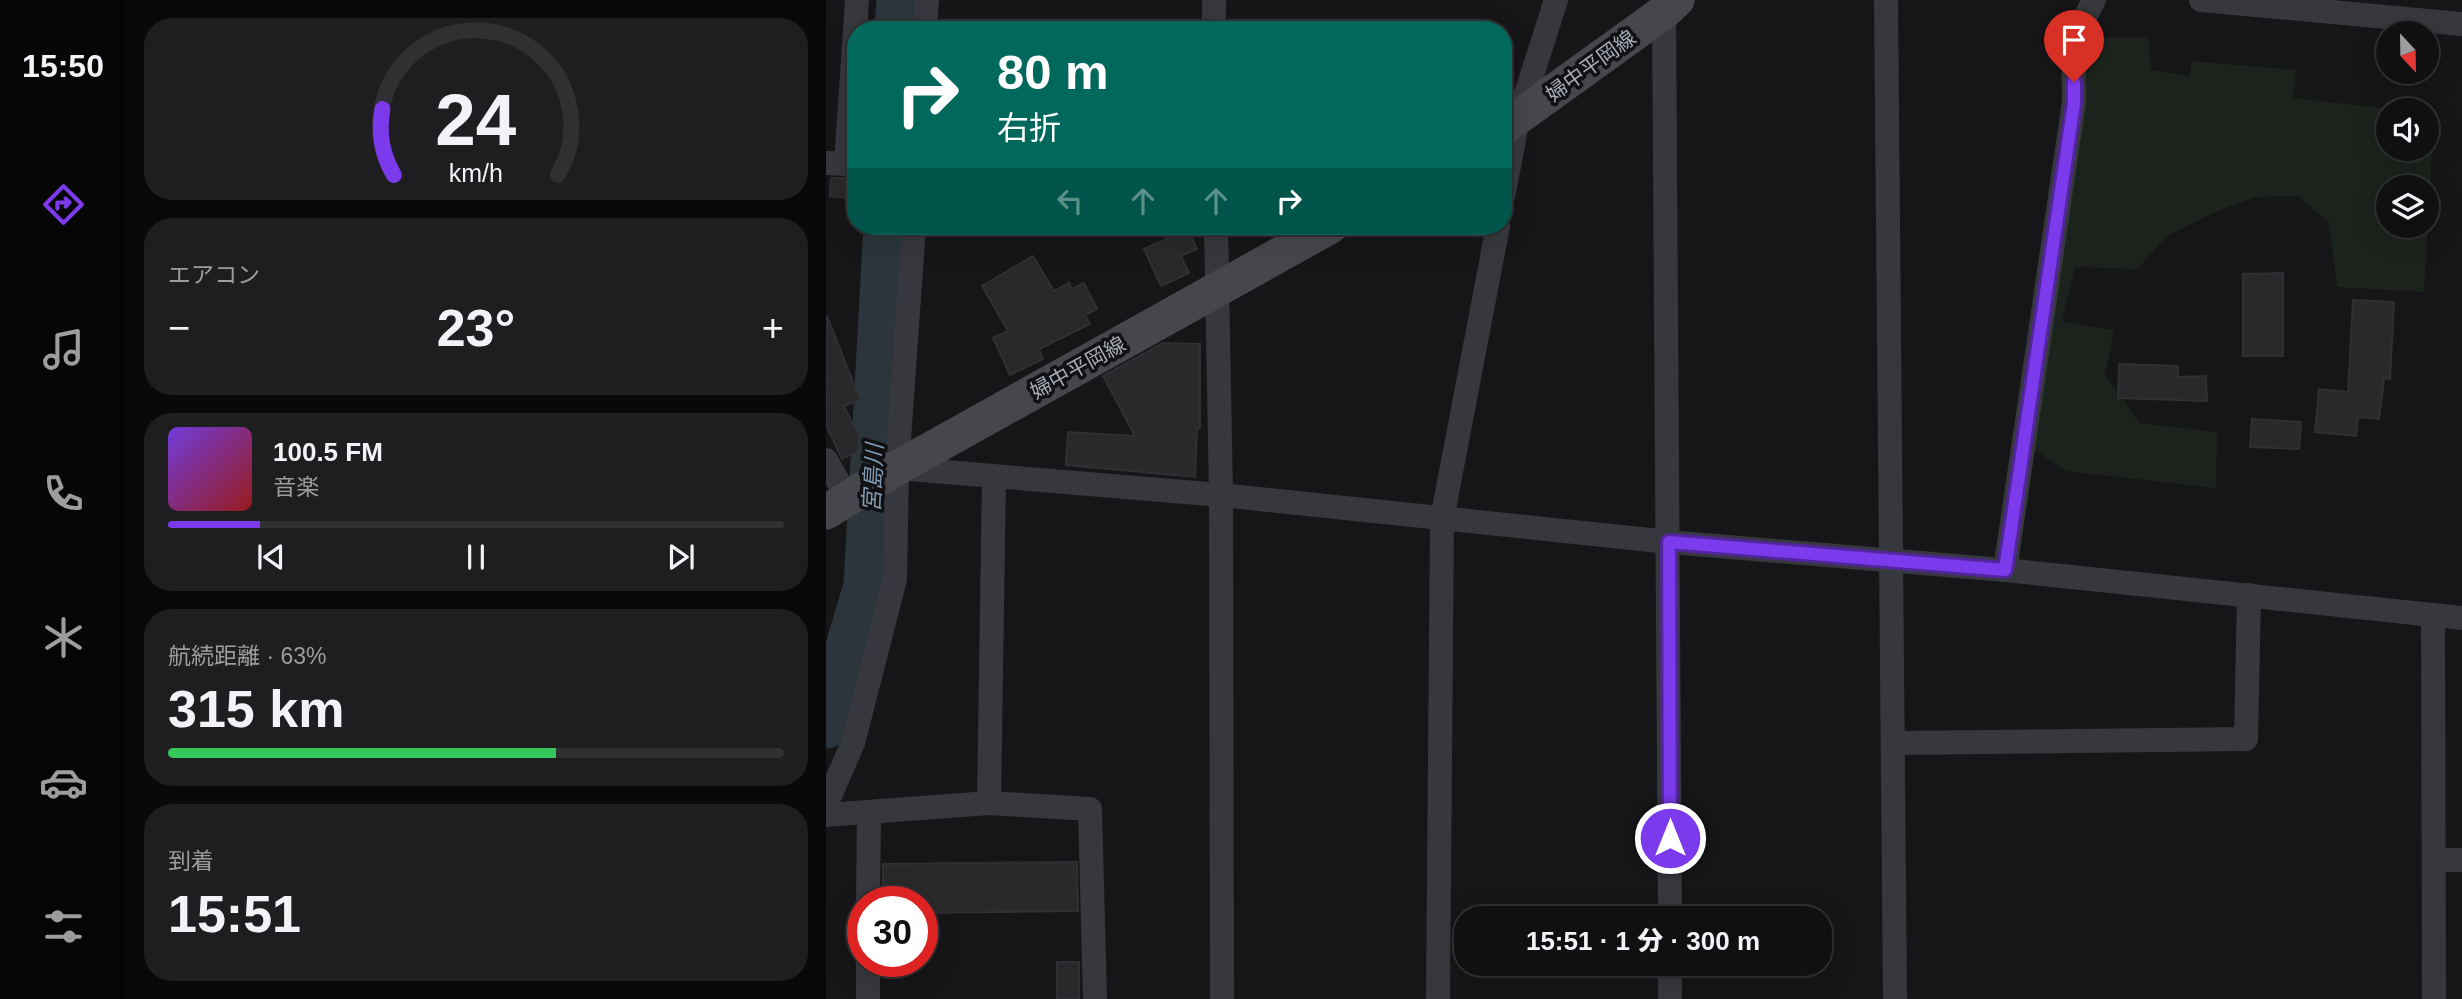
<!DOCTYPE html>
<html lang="ja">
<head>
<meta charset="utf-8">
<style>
  :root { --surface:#101012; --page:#1e1e20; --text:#f1f3f6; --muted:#9c9d9f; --line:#303032; --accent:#7c3aed }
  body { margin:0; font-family:Helvetica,"Noto Sans JP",sans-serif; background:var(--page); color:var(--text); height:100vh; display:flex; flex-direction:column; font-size:26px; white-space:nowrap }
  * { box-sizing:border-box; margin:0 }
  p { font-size:23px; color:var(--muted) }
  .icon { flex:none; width:38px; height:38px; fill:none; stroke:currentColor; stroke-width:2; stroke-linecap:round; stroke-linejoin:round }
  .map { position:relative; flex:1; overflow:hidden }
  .drawer { display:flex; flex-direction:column; gap:18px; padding:18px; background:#09090a; width:700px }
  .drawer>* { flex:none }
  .top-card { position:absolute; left:21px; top:21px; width:665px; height:214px; border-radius:28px; box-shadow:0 7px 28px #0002,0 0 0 2px var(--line); background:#00695c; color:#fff; overflow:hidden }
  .needle { width:46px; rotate:158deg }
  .fabs { position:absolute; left:1550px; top:21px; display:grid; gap:14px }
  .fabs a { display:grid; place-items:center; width:63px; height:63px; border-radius:50%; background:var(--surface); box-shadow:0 7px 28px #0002,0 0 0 2px var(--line); font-size:35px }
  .speed { position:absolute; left:21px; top:886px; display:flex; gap:14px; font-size:35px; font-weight:700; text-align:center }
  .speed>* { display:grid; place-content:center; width:91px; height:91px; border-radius:50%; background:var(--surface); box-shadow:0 7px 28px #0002,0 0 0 2px var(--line); line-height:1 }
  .speed .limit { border:10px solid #d22; background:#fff; color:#111 }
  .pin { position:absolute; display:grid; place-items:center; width:60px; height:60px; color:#fff; margin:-72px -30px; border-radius:50% 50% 50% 0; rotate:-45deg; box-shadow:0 0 7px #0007 }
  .pin .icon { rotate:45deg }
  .me { position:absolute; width:77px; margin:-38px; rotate:0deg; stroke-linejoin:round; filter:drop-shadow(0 0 5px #0008) }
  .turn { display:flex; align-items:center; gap:24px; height:147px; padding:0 35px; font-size:32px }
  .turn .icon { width:91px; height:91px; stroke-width:2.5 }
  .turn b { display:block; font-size:49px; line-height:60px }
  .lanes { display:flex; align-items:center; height:66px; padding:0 35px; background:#0003; justify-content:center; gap:35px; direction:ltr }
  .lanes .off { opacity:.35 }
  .big { font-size:52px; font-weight:800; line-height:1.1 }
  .drawer .widget { flex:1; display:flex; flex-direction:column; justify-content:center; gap:10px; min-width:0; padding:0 24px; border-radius:28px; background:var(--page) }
  .drawer .dial { align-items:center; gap:0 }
  .dial svg { height:182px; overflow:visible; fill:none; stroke:var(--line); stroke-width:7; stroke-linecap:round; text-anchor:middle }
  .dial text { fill:var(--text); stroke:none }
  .song { display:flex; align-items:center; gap:21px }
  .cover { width:84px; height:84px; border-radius:10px; background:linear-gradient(135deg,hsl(260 70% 55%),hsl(0 70% 35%)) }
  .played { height:7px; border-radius:4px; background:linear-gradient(90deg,var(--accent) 15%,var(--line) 15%) }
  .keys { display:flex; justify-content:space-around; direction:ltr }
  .heat { display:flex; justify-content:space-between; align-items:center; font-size:38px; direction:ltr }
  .charge { height:10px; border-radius:5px; background:linear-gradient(90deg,#34c759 63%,var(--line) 0) }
  .trip { position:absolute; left:628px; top:906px; width:378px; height:70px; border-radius:28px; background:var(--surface); box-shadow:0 7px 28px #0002,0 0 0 2px var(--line); font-weight:800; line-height:70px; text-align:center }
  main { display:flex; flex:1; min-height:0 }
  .menu { display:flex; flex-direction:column; width:126px; justify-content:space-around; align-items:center; background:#060607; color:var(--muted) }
  .menu .icon { width:49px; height:49px }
  .menu .selected { color:var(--accent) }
  .menu b { font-size:32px; color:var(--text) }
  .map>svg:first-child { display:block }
  .green { fill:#1c231d; fill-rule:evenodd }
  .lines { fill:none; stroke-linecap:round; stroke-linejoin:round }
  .river { stroke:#2c353c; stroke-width:47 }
  .building { fill:#29292c; stroke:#303034; stroke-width:2 }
  .street { stroke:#37383d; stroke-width:24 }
  .secondary { stroke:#45474d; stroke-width:35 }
  .route-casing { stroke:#51269a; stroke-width:18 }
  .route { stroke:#7c3aed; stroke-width:12 }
  .labels { text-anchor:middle; stroke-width:7; stroke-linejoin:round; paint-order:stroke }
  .street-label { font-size:21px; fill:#a8adb8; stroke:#111113 }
  .water-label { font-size:23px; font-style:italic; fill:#7f9bb3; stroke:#111113 }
</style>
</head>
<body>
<main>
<nav class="menu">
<b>15:50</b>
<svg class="icon selected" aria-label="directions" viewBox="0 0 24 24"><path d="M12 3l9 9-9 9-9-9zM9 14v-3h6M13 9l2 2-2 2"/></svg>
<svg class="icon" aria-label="music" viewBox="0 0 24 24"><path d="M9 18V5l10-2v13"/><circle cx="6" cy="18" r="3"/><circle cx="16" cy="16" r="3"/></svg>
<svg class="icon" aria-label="phone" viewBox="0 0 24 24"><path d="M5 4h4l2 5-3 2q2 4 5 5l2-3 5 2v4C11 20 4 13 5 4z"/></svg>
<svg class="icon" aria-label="climate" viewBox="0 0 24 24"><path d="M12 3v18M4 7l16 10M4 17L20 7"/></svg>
<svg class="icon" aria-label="car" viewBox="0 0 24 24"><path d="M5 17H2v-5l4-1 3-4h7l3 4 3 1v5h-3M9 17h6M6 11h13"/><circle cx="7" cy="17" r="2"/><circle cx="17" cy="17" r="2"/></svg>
<svg class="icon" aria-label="filters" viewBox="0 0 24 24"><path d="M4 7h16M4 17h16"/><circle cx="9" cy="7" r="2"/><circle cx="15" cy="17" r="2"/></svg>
</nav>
<section class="drawer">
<div class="widget dial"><svg viewBox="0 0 100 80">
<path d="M14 69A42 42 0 1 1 86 69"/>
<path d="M14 69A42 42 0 0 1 9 40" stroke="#7c3aed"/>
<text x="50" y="56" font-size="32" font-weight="700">24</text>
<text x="50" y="72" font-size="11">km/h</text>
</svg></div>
<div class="widget"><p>エアコン</p>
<div class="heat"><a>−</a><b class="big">23°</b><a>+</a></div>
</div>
<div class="widget">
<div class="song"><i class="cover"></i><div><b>100.5 FM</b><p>音楽</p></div></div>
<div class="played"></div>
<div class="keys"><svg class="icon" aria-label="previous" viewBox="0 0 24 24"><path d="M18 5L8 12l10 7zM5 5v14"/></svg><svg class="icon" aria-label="pause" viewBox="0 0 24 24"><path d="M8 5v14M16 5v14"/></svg><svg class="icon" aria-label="next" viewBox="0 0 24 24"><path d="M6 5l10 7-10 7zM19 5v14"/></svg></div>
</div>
<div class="widget"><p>航続距離 · 63%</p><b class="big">315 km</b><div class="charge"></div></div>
<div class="widget"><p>到着</p><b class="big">15:51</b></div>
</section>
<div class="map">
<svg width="1636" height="999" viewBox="0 0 1636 999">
  <rect width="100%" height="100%" fill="#161618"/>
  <path class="green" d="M1323,37L1325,70L1364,76L1365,61L1470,70L1467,98L1572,110H1563V149H1601V114H1608L1598,292L1511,287L1503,223L1472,196L1429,197L1387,213L1341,236L1311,269L1249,267L1236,321L1288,330L1279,375L1314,423L1391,432L1390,488L1240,471L1200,444L1256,38ZM1563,187H1601V226H1563Z"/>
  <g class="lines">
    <g class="river">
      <path d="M72,30L74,0"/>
      <path d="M0,725L41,586L61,226"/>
    </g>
  </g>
  <g class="building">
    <path d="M5,178H26L24,198L4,196Z"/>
    <path d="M335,226H360L371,249L355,256L363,273L335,286L318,249L341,239Z"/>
    <path d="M207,256L228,291L243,283L246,289L258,283L271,309L259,315L264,324L213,349L217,359L184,375L167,338L182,331L156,286Z"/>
    <path d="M1457,273V356H1417V274Z"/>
    <path d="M1527,300L1568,302L1564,379L1558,378L1553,419L1532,417L1530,436L1489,432L1493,389L1522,392Z"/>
    <path d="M1,316L34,400L18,406L33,437L31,452L16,459L0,425Z"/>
    <path d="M337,343L374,344V428L371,429L369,477L240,465L242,432L309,436L277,376Z"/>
    <path d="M1293,364L1352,366V377L1380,376L1381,401L1292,398Z"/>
    <path d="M1426,419L1475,422L1473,449L1424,447Z"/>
    <path d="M251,862L252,911L96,913V901H57V864Z"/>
    <rect x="231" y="962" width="22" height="37"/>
  </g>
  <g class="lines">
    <g class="street">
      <path d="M388,0V30"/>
      <path d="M1060,0L1069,999"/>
      <path d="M1375,0L1636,24"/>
      <path d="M838,12L844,919"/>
      <path d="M99,30L101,0"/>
      <path d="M0,163L20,164L31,0"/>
      <path d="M677,197L692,119L730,0"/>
      <path d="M390,226L395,495L396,999"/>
      <path d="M0,460L22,499"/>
      <path d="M71,468L395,495L843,542L1179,570L1636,618"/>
      <path d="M1179,570L1248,102L1247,40L1268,0"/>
      <path d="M1607,615L1608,999"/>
      <path d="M1067,743L1420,739L1423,595"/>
      <path d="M163,803L168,477"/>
      <path d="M0,805L27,743L69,579L71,468L88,226"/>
      <path d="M0,815L163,803L264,809L269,999"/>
      <path d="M1608,860H1636"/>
      <path d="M42,901L43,812"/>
      <path d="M844,964V999"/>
      <path d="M42,999V961"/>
      <path d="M612,999L616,519L672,226"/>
    </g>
    <g class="secondary">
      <path d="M677,128L838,12L851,0"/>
      <path d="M0,512L71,468L505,226"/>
    </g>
  </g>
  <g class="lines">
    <g class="route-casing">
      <path id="route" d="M844,838L843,542L1179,570L1248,103V82"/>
    </g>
    <use href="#route" class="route"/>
  </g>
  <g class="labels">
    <g class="street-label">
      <text transform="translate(765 66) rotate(-36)" y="7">婦中平岡線</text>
      <text transform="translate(252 368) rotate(-29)" y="7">婦中平岡線</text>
    </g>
    <g class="water-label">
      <text transform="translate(47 478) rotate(-87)" y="8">宮島川</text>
    </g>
  </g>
</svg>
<div class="fabs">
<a><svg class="needle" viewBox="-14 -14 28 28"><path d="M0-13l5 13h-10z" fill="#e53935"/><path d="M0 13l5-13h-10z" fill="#9c9d9f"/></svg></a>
<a><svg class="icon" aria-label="sound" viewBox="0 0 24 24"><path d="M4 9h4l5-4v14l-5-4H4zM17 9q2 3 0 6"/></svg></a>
<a><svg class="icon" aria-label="layers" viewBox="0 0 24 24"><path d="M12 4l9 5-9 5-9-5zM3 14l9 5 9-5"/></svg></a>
</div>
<div class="speed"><div class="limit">30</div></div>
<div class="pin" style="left:1248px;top:82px;background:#d93025"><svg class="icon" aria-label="arrive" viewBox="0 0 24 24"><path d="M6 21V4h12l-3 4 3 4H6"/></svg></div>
<svg class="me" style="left:844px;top:838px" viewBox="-20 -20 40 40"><circle r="17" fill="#7c3aed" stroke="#fff" stroke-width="3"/><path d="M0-11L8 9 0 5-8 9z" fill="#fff"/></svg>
<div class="trip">15:51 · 1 分 · 300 m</div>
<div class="top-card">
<div class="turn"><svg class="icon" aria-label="right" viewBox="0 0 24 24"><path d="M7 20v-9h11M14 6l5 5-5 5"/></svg><div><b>80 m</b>右折</div></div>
<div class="lanes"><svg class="icon off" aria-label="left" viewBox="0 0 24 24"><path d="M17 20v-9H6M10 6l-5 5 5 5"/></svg><svg class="icon off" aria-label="ahead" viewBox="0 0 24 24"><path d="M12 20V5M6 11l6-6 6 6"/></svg><svg class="icon off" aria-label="ahead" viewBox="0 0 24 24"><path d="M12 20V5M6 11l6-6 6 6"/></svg><svg class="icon" aria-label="right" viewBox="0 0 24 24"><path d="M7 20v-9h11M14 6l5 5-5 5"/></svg></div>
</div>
</div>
</main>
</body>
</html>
